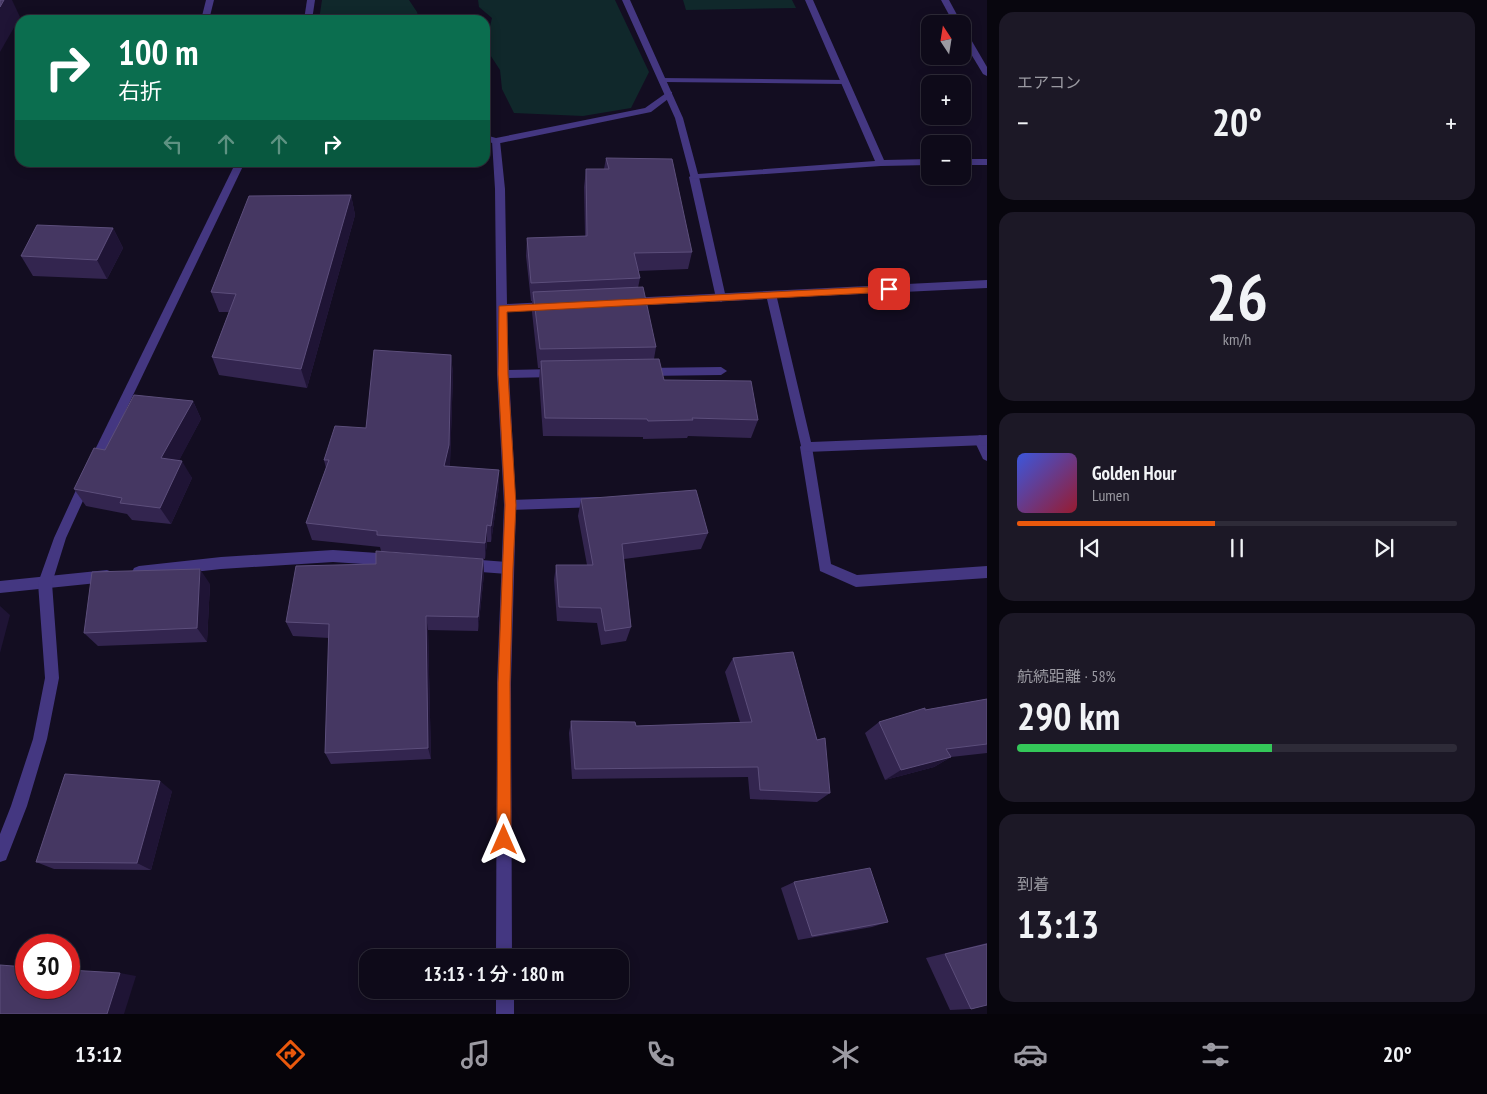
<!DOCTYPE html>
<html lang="ja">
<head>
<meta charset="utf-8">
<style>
  :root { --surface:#0e0a19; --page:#1c1826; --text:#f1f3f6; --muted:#9b9aa2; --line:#2e2b38; --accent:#ea580c }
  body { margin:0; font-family:"PT Sans Narrow","Noto Sans JP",sans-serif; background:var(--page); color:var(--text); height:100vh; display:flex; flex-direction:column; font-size:19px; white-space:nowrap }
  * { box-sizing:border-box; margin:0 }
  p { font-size:16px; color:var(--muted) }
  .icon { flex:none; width:28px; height:28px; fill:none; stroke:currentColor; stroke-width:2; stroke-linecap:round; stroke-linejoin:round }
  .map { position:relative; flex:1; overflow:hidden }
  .details { display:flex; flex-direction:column; gap:12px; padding:12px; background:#08060e; width:500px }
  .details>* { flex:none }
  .hud { position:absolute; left:15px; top:15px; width:475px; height:152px; border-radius:15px; box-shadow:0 2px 12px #0003,0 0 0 1px var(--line); background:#0b6e4f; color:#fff; overflow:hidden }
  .needle { width:32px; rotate:348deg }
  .tools { position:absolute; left:921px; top:15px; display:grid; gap:10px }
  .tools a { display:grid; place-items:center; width:50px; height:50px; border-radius:10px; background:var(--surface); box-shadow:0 2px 12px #0003,0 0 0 1px var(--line); font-size:25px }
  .speed { position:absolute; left:15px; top:934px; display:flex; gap:10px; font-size:25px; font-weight:700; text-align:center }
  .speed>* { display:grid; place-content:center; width:65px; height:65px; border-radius:50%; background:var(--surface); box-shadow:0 2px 12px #0003,0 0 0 1px var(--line); line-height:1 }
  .speed .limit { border:8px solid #d22; background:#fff; color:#111 }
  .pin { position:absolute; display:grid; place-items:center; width:42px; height:42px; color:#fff; margin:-21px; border-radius:10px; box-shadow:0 2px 8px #0006 }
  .me { position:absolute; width:55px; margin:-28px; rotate:0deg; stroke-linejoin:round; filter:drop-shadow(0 0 4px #0008) }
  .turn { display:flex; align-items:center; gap:18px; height:105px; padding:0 20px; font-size:22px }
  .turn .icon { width:65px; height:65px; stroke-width:2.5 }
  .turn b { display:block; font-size:35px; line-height:42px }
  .lanes { display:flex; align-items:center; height:48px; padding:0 20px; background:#0003; justify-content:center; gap:25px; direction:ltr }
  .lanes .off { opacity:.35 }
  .big { font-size:38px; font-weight:600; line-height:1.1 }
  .details .widget { flex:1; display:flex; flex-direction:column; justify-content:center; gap:8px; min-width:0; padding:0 18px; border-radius:15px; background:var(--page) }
  .details .dial { align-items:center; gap:0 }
  .dial b { font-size:65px; line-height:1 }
  .song { display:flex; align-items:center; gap:15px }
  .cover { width:60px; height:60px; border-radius:8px; background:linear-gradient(135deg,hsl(230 70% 55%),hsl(350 70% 35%)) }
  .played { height:5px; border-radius:2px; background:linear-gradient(90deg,var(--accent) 45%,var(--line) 45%) }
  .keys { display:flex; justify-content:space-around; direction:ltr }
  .heat { display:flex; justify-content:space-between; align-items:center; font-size:28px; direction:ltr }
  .charge { height:8px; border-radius:4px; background:linear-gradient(90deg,#34c759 58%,var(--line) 0) }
  .trip { position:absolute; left:359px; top:949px; width:270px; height:50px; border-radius:15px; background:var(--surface); box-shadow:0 2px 12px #0003,0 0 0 1px var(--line); font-weight:600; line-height:50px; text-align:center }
  .tabs { display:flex; height:80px; justify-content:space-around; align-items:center; background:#06040a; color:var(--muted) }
  .tabs .icon { width:35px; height:35px }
  .tabs .on { color:var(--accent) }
  .tabs b { font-size:22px; color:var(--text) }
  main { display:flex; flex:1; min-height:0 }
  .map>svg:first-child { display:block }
  .green { fill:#10282b }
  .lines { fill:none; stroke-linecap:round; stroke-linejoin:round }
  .service { fill:#443781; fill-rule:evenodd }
  .pedestrian { fill:#443781; fill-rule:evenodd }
  .minor { fill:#443781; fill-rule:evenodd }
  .wall { fill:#33254f }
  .shaded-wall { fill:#1f1435 }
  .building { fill:#453762; stroke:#5c4e7b }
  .route { fill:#ea580c; stroke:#983908 }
</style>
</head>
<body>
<main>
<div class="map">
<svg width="987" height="1014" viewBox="0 0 987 1014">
  <rect width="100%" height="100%" fill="#130d21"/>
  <g class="green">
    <path d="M322,0H409L417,12L419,20H319Z"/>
    <path d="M478,0H615L649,72L631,108L583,116L514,113L502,89L500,70L485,47L492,18L479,7Z"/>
    <path d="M683,0H792L796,8L686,10Z"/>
  </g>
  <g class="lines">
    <g class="service">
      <path d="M660,78L845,80L849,82L845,84L663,82L659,80Z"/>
      <path d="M669,91L672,92V96L651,112L496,144L485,141V135L496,138L645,108Z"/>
      <path d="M721,367L727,371L721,375L645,376L639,372L645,368Z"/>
      <path d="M555,369L561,373L555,377L503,378L497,374L503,370Z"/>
      <path d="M980,435L984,437L987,442V461L983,459L974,440L976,437Z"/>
      <path d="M806,442L810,444L812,447L831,564L857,575L987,566V578L856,587L820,571L800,447L802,444Z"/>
      <path d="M598,497L602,498L604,502L602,506L598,507L510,510L506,509L504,505L506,501L510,500Z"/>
      <path d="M333,550L393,554L398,556L400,560L398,564L393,566L333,562L221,569L139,578L134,576L132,572L134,568L139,566L221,557Z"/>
      <path d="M468,559L507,562L512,564L514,568L512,572L507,574L468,571L463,569L461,565L463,561Z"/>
      <path d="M107,570L112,572L114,576L112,580L107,582L0,593V581Z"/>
    </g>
    <path class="pedestrian" d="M694,174L699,177L726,298L721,302L716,298L689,177Z"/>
    <g class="minor">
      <path d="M206,0H214L209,20H201Z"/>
      <path d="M307,0H315L312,20H304Z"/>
      <path d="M622,0H630L683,118L698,174L875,161L805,0H813L884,160L930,159V165L881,166L691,179L675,118Z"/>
      <path d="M941,0H949L962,24H954Z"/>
      <path d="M962,29L966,31L987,67V76L983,74L962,39Z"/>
      <path d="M496,138L500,141L505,189L507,304L547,302L552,306L547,310L507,311L509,374L516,505L511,683L512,958H496L497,683L504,505L497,374L495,189L492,141Z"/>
      <rect x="962" y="159" width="25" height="6"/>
      <path d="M236,162H245L100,464L98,467H90L88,464Z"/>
      <path d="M987,280V288L777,298L811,442L987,435V445L806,452L802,450L767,299L629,306L624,302L629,298Z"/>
      <path d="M86,476L90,477L92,481L66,538L52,583L59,678L47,739L27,806L6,860L0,862V834L11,806L33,739L45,678L38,583L54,538L82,477Z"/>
      <rect x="496" y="990" width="18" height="24"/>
    </g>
  </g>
  <g class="wall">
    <path d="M606,158L692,252L688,269L638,271L640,278L638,288L656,347L654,359L664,380L758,420L751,438L688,436L687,438L643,439V437L543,436L539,379L540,368H538L532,312V301H531L526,256L527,238L585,236L584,187L586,169H604Z"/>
    <path d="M351,195L355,215L307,388L219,375L212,357L229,312H219L211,292Z"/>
    <path d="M113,228L123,248L107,279L33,276L21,256Z"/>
    <path d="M451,355L453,374L450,463L449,467L499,470V487L491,542H487L485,559L381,551L380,547L312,540L306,523L326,468L324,460L366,428Z"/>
    <path d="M193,401L201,419L179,460L192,478L171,524L132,520L127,514L86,506L74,489L105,450Z"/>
    <path d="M581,499L708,533L701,549L624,559L631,627L626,641L601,645L597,623L557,621L554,580L556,565H587L578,516Z"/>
    <path d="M483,559L484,574L478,631L428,630L431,759L331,764L325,753L329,638L293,636L286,622L376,564Z"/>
    <path d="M210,584L207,642L98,646L84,633Z"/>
    <path d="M733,658L830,793L817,802L750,799L748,777L572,779L569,733L571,721L636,726L740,722L725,672Z"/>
    <path d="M987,699V753L951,757L934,767L885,780L865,733L879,722L925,710Z"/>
    <path d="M172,791L151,870L54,869L36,862Z"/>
    <path d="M794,882L888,922L872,927L798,940L781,888Z"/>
    <path d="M987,943V1005L971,1009L950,1010L926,958Z"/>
  </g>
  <g class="shaded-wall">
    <path d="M4,0H12L20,17L0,52V7Z"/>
    <path d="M351,195L355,215L307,388L301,369Z"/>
    <path d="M113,228L123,248L107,279L97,260Z"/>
    <path d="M451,355L453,374L450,463L445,484L444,466Z"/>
    <path d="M193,401L201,419L171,476L161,458Z"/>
    <path d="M182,461L192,478L171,524L160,508Z"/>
    <path d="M499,470V487L491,542V526Z"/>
    <path d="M487,525V542L485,559V543Z"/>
    <path d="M483,559L484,574L478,631V617Z"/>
    <path d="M200,569L210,584L207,642L197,628Z"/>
    <path d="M0,606L10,615L0,653Z"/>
    <path d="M426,616L428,630L431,759L428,748Z"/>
    <path d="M951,757L934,767L885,780L901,770Z"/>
    <path d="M160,781L172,791L151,870L137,863Z"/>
    <path d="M120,973L136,976L124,1014H107Z"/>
  </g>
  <g class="building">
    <path d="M0,0H4L0,7Z"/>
    <path d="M606,158L672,159L692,252L634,253L640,278L531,283L527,238L587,236L586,169H609Z"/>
    <path d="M351,195L301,369L212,357L236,294L211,292L249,196Z"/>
    <path d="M37,225L113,228L97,260L21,256Z"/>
    <path d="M643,287L656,347L540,349L533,292Z"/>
    <path d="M374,350L451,355L449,445L444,466L499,470L491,526L487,525L485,543L377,535V531L306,523L329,460H324L335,426L366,428Z"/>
    <path d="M659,359L664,380L751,381L758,420L692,418L693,420L648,421L647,419L545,418L541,361Z"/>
    <path d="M134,395L193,401L161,458L182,461L160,508L120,503L122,498L74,489L94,448L105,450Z"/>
    <path d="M696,490L708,533L622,544L631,627L605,631L601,608L559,607L556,565H593L581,499Z"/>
    <path d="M376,551L483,559L478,617L426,616L428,748L325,753L329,624L286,622L296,566L376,564Z"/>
    <path d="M200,569L197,628L84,633L92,572Z"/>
    <path d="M793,652L817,740L825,738L830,793L760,790L758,767L575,769L571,721L635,722L636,726L752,722L733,658Z"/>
    <path d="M987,699V744L946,749L951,757L901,770L879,722L925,708V710Z"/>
    <path d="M65,774L160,781L137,863L36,862Z"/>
    <path d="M870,868L888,922L812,936L794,882Z"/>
    <path d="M987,944V1005L971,1009L945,954Z"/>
    <path d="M0,965L26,967V988H69V970L120,973L107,1014H0Z"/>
  </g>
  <path class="route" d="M889,286L893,289L889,292L507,312L508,374L516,505L513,568L510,683L511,840L509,845L504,847L499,845L497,840L498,683L505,505L498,374L499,306Z"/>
</svg>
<div class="tools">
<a><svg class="needle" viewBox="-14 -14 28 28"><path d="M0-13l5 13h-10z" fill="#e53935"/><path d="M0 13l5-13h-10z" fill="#9b9aa2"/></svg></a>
<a>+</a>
<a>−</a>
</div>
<div class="speed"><div class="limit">30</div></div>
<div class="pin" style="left:889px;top:289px;background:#d93025"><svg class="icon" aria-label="arrive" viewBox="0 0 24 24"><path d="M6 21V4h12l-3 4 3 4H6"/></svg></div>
<svg class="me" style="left:504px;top:840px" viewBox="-20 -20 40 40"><path d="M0-17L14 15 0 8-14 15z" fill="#ea580c" stroke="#fff" stroke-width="4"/></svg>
<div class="trip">13:13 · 1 分 · 180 m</div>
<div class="hud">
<div class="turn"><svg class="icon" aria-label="right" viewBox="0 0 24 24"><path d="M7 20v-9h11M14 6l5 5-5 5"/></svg><div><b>100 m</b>右折</div></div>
<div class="lanes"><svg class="icon off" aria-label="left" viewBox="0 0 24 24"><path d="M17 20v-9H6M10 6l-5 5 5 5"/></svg><svg class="icon off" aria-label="ahead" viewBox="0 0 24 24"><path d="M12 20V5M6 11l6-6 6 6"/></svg><svg class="icon off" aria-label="ahead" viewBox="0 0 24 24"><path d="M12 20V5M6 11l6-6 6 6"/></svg><svg class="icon" aria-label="right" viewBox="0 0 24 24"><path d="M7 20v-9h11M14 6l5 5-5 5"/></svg></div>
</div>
</div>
<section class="details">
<div class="widget"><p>エアコン</p>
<div class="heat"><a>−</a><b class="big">20°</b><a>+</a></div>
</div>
<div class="widget dial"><b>26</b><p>km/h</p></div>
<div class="widget">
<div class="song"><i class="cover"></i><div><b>Golden Hour</b><p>Lumen</p></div></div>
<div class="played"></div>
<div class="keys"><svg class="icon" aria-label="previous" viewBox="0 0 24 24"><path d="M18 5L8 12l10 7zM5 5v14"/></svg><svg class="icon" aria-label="pause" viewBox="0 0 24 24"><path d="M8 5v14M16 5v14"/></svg><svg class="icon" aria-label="next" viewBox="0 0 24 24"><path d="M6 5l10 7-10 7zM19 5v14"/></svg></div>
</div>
<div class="widget"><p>航続距離 · 58%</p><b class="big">290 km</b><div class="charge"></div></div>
<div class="widget"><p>到着</p><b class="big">13:13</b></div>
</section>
</main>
<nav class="tabs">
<b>13:12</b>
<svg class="icon on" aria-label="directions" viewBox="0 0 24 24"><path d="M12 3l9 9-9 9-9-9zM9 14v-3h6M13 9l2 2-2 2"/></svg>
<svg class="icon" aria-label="music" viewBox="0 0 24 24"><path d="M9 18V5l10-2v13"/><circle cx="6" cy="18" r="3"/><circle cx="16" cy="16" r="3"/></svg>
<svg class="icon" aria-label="phone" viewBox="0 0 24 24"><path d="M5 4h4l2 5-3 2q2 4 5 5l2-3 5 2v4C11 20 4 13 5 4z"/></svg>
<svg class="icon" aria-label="climate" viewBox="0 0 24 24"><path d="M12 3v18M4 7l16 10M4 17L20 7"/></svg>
<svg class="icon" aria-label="car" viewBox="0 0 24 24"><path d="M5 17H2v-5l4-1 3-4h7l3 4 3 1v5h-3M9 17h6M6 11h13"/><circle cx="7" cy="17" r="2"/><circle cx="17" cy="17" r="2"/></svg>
<svg class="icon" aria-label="filters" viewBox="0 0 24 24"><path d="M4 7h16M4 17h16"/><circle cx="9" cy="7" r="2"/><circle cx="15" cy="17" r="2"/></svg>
<b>20°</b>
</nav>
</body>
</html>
